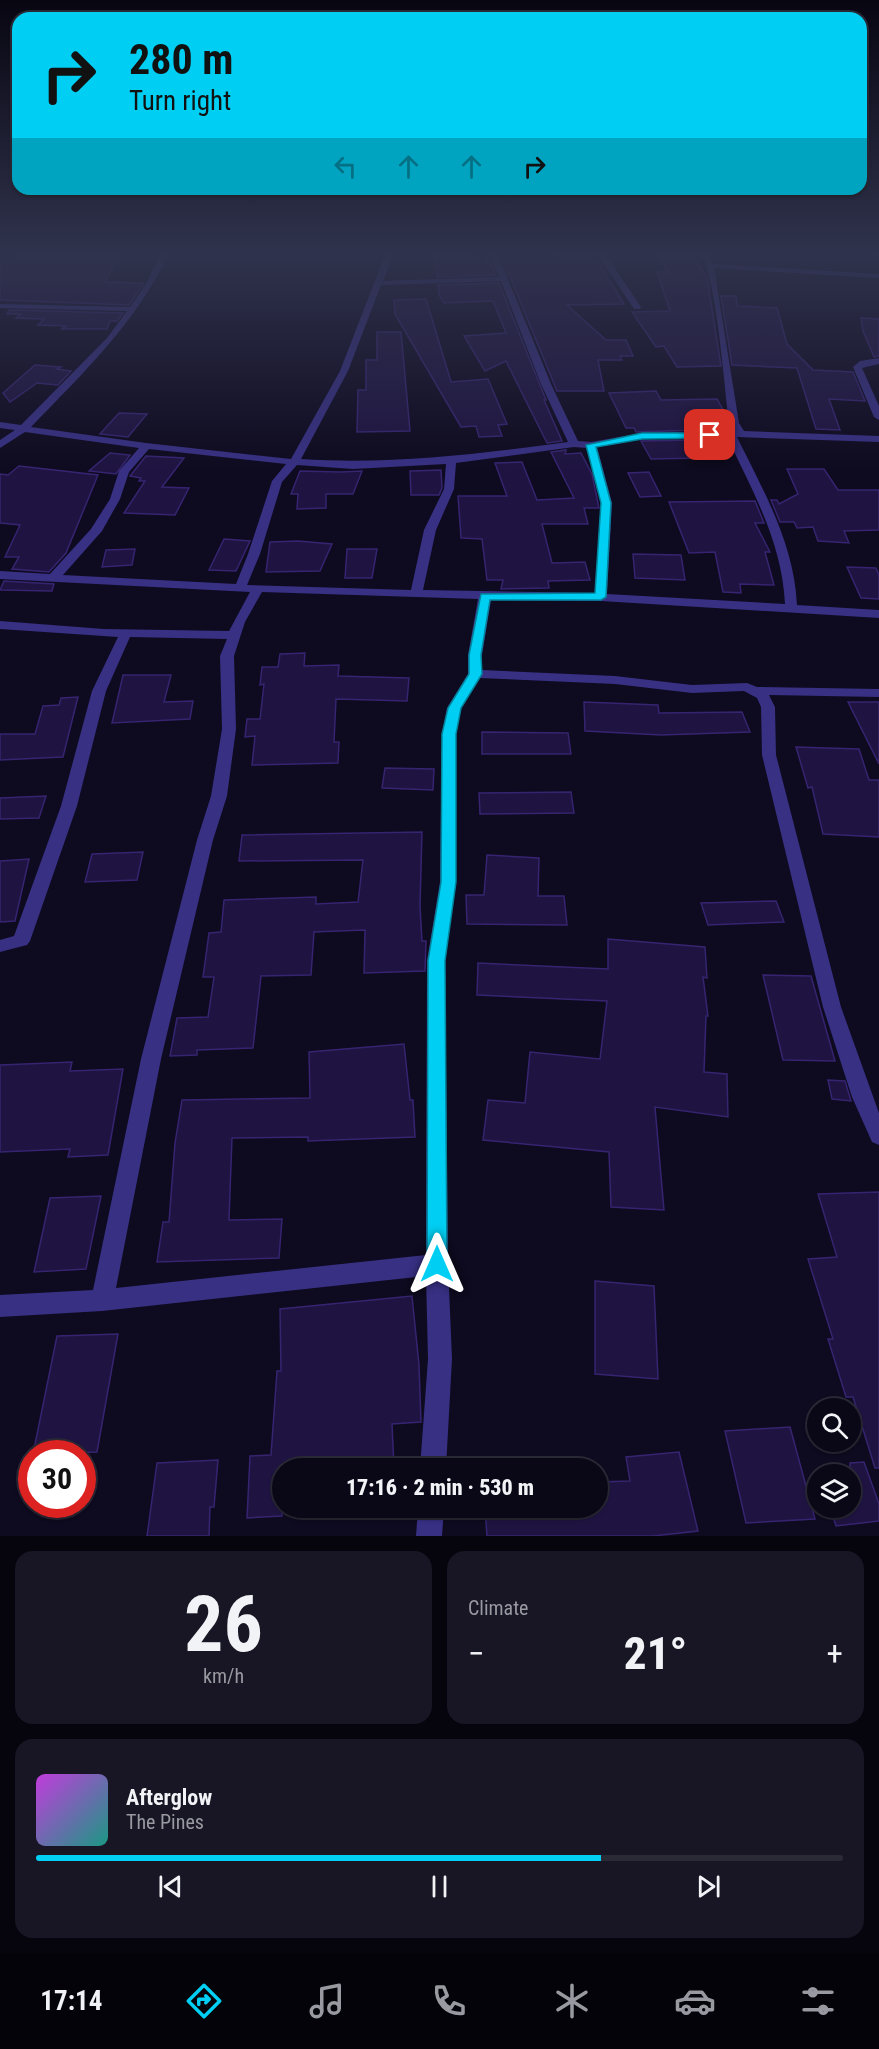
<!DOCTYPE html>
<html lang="en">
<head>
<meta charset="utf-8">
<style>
  :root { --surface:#0a0817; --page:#181624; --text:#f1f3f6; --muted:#999aa1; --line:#2a2936; --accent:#00cef2 }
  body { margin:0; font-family:"Roboto Condensed",sans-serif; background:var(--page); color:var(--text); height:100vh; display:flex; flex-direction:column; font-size:22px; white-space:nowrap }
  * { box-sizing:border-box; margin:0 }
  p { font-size:20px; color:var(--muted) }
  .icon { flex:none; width:33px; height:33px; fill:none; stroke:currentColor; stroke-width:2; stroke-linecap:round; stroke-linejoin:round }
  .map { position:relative; height:1536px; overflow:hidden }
  .drawer { display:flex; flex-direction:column; gap:15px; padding:15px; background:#06040d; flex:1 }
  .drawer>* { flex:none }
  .banner { position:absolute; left:12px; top:12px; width:855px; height:183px; border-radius:18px; box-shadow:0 2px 4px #0004,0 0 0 2px var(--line); background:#00cef2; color:#111; overflow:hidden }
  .tools { position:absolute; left:807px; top:1398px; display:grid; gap:12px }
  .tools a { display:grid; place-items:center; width:54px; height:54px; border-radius:50%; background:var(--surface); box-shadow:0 2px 4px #0004,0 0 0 2px var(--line); font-size:30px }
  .speed { position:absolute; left:18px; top:1440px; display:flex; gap:12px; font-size:30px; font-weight:700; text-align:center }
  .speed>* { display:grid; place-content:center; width:78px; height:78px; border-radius:50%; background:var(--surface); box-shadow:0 2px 4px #0004,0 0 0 2px var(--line); line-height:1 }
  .speed .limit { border:9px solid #d22; background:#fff; color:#111 }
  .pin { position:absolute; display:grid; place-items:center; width:51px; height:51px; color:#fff; margin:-26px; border-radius:12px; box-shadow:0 3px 9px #0006 }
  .me { position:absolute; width:66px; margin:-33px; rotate:0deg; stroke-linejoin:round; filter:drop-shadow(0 0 4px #0008) }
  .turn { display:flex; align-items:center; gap:21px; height:126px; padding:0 18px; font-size:27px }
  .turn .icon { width:78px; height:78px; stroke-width:2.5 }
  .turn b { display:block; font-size:42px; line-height:51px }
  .lanes { display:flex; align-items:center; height:57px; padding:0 18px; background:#0003; justify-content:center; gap:30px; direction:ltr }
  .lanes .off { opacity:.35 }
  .big { font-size:45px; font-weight:800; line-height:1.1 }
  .drawer .widget { flex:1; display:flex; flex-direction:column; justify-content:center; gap:9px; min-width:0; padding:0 21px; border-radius:18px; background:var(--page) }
  .drawer .dial { align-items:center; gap:0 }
  .dial b { font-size:78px; line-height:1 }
  .song { display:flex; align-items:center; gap:18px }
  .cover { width:72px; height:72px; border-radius:9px; background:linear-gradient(135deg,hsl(290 70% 55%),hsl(170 70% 35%)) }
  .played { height:6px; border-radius:3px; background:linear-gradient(90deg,var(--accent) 70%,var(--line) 70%) }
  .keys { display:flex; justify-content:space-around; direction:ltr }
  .heat { display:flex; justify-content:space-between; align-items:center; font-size:33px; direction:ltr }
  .drawer .tiles { flex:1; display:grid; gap:15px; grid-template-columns:1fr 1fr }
  .widget:last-child { grid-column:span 2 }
  .trip { position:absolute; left:272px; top:1458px; width:336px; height:60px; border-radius:30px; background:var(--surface); box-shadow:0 2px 4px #0004,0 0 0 2px var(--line); font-weight:800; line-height:60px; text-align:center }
  .tab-bar { display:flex; height:96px; justify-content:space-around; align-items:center; background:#040309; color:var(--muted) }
  .tab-bar .icon { width:42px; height:42px }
  .tab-bar .on { color:var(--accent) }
  .tab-bar b { font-size:27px; color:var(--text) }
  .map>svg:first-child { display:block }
  .building { fill:#1f1441; stroke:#362470; stroke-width:1.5 }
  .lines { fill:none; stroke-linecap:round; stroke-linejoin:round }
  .minor { fill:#373083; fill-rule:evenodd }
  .route { fill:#00cef2; stroke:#00869d; stroke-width:1.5 }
</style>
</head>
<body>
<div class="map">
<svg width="879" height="1536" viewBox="0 0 879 1536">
  <rect width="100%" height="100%" fill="#0e0a1f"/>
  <g class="building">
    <path d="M20,255H120L105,282L144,283L129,305L0,300V267L4,261L19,260Z"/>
    <path d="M555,255H594L624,304L567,305L606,340H626L633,356H620L622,360H598L604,391H557L504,262L559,261Z"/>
    <path d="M658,255H691L707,277L721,366L677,367L664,346L656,347L632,312L670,311L657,272H668Z"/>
    <path d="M435,256L487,257L486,263H491L496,275L437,277Z"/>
    <path d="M499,283L546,400H544L562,441L547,443L506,361L485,371L464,336L506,333L493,301L444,303L439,295L438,285Z"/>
    <path d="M721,296H736L737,306L777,308L787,344L813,370L853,372L865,401L829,399L840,430L816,429L797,368L732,365Z"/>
    <path d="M426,299L451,382L488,379L507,424L498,425L502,436L479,437L476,426L461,427L395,314L394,300Z"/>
    <path d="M9,310L123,313L117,321H110L107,329H61L67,326L38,325L44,319L16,318L21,314H7Z"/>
    <path d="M861,318L879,319V356L874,357L863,331Z"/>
    <path d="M377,332H401L410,431L357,432L358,390H366V360H377Z"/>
    <path d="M35,365L61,367L57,369L71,371L58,385L37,383L10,402L3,393Z"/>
    <path d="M656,391L661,400L717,399L726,415L730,429L636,432L634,428H626L609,393Z"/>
    <path d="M119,413L147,414L128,437L100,434Z"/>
    <path d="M691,440L699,458L651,459L641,441Z"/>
    <path d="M566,450L565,454L581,453L592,474L599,508H584L588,524H542L552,563L585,562L590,580L548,581L549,588L501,589L503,580H487L482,539L461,538L458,496H507L495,463L522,462L537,500L574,498L551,452Z"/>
    <path d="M110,453L130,455L116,474L89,471Z"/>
    <path d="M146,456L184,458L162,487L189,488L175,515L124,513L145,481H139L141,478L130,476Z"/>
    <path d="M19,466L98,475L66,553L49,572L12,569L19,557H5L20,525L0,523V474L8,475Z"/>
    <path d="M787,469H824L838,490H879V530L844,531L849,543L818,541L813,527L797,528L794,522H780L771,500H777L779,504L798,494Z"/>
    <path d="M441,470L442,488L439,495H411L410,471Z"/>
    <path d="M300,471L340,472L362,471L353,494H326V508L297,509L298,494H291Z"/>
    <path d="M649,472L661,496L640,497L628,473Z"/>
    <path d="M755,501L764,523H755L770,552H765L774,585L740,584L741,593L723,592L715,552L689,553L669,502Z"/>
    <path d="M224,539L250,541L236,571L209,570Z"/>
    <path d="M298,541L332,544L320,571L266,572L270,542Z"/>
    <path d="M135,549L132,565L102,567L106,550Z"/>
    <path d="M347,549H377L372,578H345Z"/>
    <path d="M633,554L681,555L685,580L635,578Z"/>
    <path d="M847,567L876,568L879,575V599L861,598Z"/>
    <path d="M4,581L54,584L52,591L0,590Z"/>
    <path d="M305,653L304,666L339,665L338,676L409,678L407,701L336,699L334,742H339L338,763L252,765L255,736L245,737L247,719H260L264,684L260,685L262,667H278L280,654Z"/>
    <path d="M123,675H171L164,702L193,701L190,719L112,723Z"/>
    <path d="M78,697L63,757L0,760V734H35L43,706L59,705L61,698Z"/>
    <path d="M584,702L658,705L659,713L742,712L750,732L661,735L585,731Z"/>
    <path d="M848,702H879V764Z"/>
    <path d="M482,732L568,733L571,754H482Z"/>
    <path d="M796,747L859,749L869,780H879V837L823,834L812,787L808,788Z"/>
    <path d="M385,768L434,769L433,790L382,788Z"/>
    <path d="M571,792L574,813L480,814L479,793Z"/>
    <path d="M46,796L39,818L0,819V798Z"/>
    <path d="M422,832L420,906L422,941H426L425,971L364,973L365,930L314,932L311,975L261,976L253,1048L197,1050V1055L170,1056L177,1018L208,1017L214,977H203L209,933L221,932L224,900L316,897V904L358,902L363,860L239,861L242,835Z"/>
    <path d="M143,852L137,880L85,882L92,854Z"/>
    <path d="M487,855L539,858L538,896H564L567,925L467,924L466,895H484Z"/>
    <path d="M29,859L15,921L0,922V861Z"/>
    <path d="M776,901L784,922L708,925L701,903Z"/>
    <path d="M608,939L705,947L707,978L703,977L708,1016H706L704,1072L727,1074L728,1117L655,1107L664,1210L611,1207L609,1152L483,1140L488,1100L525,1103L530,1052L600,1059L607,1001L477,995L478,963L608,969Z"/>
    <path d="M763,975L811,976L835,1061L783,1060Z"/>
    <path d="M404,1044L410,1100H413L415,1137L308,1141V1137L232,1138L229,1220L282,1219L279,1258L157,1262L163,1222H169L175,1143L182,1100L310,1098L309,1052Z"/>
    <path d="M72,1062L70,1071L123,1069L108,1155L68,1157L70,1149L0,1152V1065Z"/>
    <path d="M828,1080L845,1081L851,1101L832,1099Z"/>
    <path d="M879,1192V1468H875L853,1397H846L828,1339H833L808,1259L837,1257L818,1194Z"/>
    <path d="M101,1196L86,1269L34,1272L50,1198Z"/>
    <path d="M595,1281L654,1286L658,1379L595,1374Z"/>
    <path d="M412,1296L419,1365L421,1422L392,1424L394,1468H282V1516L247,1518L250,1456L271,1455L277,1371H281L280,1309Z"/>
    <path d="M118,1334L97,1452L33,1454L57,1336Z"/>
    <path d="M790,1427L815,1519L746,1523L725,1431Z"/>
    <path d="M679,1452L698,1531L653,1536H487L485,1508H597V1482L630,1481L626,1457Z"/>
    <path d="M218,1460L214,1507H210L209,1536H147L157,1463Z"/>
    <path d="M864,1462L879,1504V1521L836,1526L830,1508H850V1463Z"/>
  </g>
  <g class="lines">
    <g class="minor">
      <path d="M160,255H168C135,324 84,372 31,427L146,443L291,459L340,371L385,255H393L383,281L499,277L490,255H498L551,384L578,441L591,442L642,433L734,431L729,423C725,392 716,274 701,255H709L713,264L879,274V278L714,268L739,423L744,431L879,436V442L737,437C764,492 794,543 797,605L879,610V618L601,601L491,600L482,655V670L615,676L692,685L747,683L757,687L879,689V697L769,695L775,707L776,755L841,1007L879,1113V1145L872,1142L852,1097L823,1007L762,755L761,707L757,698L744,691L692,693L615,684L479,678L461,708L456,734V882L445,961L448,1264L452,1359L446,1468H420L428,1359L426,1276L102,1311L0,1317V1295L93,1290L141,1059L197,840L211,796L222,729L220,656L227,639L130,637L106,691L77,806L30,941L27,945L0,952V940L14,936L61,806L92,691L118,637L0,629V621L104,629L229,631L250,592L0,579V571L50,574L91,529L110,499L119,471L139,448L25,432L0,448V440L15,430L0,428V422L21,425L107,338L127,311L0,308V304L130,307L146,284ZM501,281L541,384L568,442C478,454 391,465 301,459L348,371L381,285ZM727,437C753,492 782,542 785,604L607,594L612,503L597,447L642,439ZM574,447L587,448L602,503L595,593L423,590L436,530L454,489L456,463ZM149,449L286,464L272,481L248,554L236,584L63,575L102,531L120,499L129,472ZM446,464L444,489L424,530L411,590L247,585L260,554L282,482L297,465L353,469ZM262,592L478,599L468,655V674L447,708L442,734L440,882L427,961L426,1255L116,1288L161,1059L213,840L227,796L236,729L234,656L245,622Z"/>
      <path d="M598,255H606L641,307L640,309H634Z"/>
      <path d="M879,358V364L862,368L879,406V420L874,417L853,367L860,361Z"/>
      <path d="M418,1508H444L442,1536H416Z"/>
    </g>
  </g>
  <linearGradient id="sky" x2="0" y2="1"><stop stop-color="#080611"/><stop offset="0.54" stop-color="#30334d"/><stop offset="1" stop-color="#30334d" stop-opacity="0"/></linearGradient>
  <rect width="879" height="470" fill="url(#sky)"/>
  <path class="route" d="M642,433H710L715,435L710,438L642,439L596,447L611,503L606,597L601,600H490L481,655L482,674L461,708L456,734V882L445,961L447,1264L444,1271L437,1274L430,1271L427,1264L428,961L441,882L442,734L448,708L469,674V655L481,594L595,593L601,503L586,445Z"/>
</svg>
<div class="tools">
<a><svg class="icon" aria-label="search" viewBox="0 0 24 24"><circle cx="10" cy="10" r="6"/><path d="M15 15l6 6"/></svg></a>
<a><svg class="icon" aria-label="layers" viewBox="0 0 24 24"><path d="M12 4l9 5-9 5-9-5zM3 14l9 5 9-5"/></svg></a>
</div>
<div class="speed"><div class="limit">30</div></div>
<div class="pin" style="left:710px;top:435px;background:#d93025"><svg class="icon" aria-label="arrive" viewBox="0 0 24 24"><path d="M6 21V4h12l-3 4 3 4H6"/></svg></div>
<svg class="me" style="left:437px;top:1264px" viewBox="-20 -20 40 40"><path d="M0-17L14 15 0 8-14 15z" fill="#00cef2" stroke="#fff" stroke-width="4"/></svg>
<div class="trip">17:16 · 2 min · 530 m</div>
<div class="banner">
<div class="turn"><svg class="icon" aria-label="right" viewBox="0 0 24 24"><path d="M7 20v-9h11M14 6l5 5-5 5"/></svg><div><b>280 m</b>Turn right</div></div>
<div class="lanes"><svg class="icon off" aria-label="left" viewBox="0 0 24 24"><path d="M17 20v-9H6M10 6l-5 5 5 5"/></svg><svg class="icon off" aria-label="ahead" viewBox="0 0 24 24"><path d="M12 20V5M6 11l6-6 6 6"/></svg><svg class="icon off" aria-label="ahead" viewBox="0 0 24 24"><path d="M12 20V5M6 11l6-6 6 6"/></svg><svg class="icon" aria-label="right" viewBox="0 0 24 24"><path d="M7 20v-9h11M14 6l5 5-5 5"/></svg></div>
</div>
</div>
<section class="drawer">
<div class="tiles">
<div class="widget dial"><b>26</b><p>km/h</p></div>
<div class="widget"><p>Climate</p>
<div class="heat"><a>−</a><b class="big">21°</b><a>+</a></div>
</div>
<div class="widget">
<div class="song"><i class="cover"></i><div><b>Afterglow</b><p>The Pines</p></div></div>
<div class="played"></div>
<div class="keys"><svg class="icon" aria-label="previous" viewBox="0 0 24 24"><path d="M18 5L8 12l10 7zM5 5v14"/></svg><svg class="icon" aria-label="pause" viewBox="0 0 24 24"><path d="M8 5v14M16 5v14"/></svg><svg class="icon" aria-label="next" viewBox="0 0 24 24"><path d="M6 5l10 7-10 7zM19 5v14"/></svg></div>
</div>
</div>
</section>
<nav class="tab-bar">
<b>17:14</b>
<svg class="icon on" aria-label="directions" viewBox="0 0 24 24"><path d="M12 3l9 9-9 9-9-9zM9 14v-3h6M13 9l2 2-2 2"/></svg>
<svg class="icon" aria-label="music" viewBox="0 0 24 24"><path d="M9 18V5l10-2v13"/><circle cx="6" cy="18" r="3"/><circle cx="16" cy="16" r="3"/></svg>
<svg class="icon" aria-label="phone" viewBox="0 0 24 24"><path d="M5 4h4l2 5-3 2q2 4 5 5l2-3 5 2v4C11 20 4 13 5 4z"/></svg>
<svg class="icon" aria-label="climate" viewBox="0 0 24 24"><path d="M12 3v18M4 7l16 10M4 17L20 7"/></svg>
<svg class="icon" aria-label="car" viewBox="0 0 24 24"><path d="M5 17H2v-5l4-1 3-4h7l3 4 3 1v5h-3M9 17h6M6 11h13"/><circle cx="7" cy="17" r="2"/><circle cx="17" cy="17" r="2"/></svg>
<svg class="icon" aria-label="filters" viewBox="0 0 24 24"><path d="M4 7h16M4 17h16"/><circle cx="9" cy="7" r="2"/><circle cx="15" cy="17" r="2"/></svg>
</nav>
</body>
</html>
